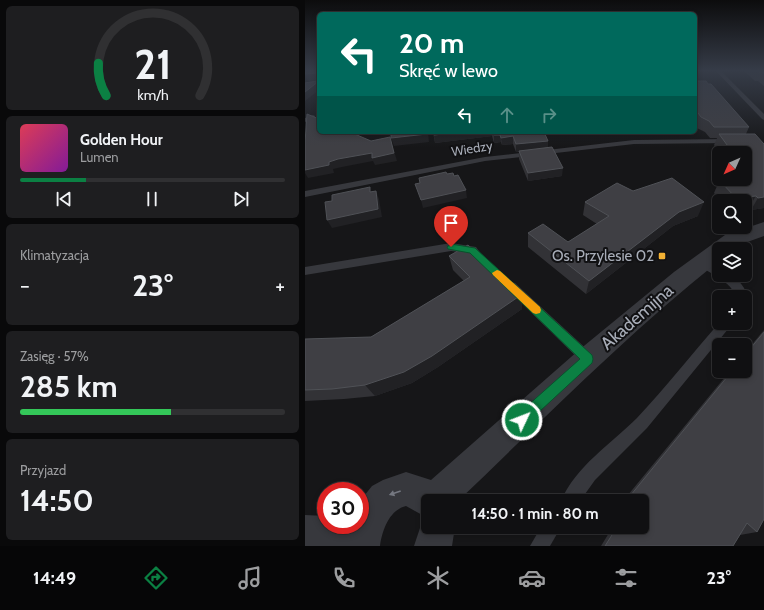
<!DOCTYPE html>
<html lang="pl">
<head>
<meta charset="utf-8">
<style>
  :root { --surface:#101012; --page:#1e1e20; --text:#f1f3f6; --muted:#9c9d9f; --line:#303032; --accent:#0b8043 }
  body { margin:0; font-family:Cabin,sans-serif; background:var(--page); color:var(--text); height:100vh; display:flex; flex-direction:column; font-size:15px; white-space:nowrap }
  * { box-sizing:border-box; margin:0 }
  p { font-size:13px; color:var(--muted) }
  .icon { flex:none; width:22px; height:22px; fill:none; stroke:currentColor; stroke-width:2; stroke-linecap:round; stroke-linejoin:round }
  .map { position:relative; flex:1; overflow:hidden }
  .panel { display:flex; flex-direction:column; gap:6px; padding:6px; background:#09090a; width:305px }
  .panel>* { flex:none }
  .banner { position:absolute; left:12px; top:12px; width:380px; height:122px; border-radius:6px; box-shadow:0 2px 6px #0003,0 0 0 1px var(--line); background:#00695c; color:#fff; overflow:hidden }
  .needle { width:26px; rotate:225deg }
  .fabs { position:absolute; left:407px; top:146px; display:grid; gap:8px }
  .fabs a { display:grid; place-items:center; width:40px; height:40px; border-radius:6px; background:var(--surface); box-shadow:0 2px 6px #0003,0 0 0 1px var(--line); font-size:20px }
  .speed { position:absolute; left:12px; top:482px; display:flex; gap:8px; font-size:20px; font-weight:700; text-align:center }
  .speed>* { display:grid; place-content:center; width:52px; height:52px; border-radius:50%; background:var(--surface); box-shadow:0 2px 6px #0003,0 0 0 1px var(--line); line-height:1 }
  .speed .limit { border:6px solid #d22; background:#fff; color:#111 }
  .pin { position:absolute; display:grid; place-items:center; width:34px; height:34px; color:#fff; margin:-41px -17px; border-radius:50% 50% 50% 0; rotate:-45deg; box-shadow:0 0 4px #0007 }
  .pin .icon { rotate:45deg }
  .me { position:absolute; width:44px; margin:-22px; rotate:47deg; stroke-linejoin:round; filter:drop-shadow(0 0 3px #0008) }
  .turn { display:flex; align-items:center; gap:14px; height:84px; padding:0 16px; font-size:18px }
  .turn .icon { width:52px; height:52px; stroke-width:2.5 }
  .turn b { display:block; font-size:28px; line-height:34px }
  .lanes { display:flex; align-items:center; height:38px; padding:0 16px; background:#0003; justify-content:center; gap:20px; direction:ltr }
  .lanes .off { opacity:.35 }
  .big { font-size:30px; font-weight:700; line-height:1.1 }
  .panel .card { flex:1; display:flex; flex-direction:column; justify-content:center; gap:6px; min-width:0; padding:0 14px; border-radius:6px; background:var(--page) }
  .panel .dial { align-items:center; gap:0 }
  .dial svg { height:104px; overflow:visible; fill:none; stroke:var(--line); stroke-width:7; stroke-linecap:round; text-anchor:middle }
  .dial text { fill:var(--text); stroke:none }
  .song { display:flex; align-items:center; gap:12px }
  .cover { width:48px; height:48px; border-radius:6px; background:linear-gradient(135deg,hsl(350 70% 55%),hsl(290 70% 35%)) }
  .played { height:4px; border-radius:2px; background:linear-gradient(90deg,var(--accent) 25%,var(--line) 25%) }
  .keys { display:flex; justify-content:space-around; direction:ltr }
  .heat { display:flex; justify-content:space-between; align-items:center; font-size:22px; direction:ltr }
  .charge { height:6px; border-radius:3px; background:linear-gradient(90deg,#34c759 57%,var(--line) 0) }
  .trip { position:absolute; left:116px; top:494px; width:228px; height:40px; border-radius:6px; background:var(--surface); box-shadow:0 2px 6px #0003,0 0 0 1px var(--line); font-weight:700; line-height:40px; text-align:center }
  .menu { display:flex; height:64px; justify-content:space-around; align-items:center; background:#060607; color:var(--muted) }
  .menu .icon { width:28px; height:28px }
  .menu .on { color:var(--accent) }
  .menu b { font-size:18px; color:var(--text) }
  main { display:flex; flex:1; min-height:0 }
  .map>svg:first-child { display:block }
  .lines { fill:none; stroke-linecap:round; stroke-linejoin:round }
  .service { fill:#37383d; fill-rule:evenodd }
  .minor { fill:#37383d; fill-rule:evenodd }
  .wall { fill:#323236 }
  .shaded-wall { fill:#212124 }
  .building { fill:#3f3f44; stroke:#4f5156 }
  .oneway { fill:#757881 }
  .route { fill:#0b8043; stroke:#07532c }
  .slow { fill:#f59e0b }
  .poi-dot { fill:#f2b134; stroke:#111113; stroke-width:1.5 }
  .labels { text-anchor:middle; stroke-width:4; stroke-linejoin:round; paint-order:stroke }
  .far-street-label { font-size:13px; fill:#a8adb8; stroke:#111113 }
  .poi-label { font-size:15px; fill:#a8adb8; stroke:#111113; text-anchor:end }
  .near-street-label { font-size:18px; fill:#a8adb8; stroke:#111113 }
</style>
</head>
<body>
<main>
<section class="panel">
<div class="card dial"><svg viewBox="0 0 100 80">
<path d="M14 69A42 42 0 1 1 86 69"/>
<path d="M14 69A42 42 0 0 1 8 44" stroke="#0b8043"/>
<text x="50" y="56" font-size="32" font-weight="700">21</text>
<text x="50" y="72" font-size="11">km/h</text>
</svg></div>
<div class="card">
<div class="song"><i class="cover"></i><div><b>Golden Hour</b><p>Lumen</p></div></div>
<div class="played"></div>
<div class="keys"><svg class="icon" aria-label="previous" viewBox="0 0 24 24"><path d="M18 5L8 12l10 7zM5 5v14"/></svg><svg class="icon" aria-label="pause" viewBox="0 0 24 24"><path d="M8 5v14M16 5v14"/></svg><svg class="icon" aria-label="next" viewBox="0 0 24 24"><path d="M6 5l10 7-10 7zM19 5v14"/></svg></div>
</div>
<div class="card"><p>Klimatyzacja</p>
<div class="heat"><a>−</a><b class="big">23°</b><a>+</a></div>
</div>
<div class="card"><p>Zasięg · 57%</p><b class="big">285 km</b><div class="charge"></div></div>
<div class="card"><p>Przyjazd</p><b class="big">14:50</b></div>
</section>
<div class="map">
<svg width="459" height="546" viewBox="0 0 459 546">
  <rect width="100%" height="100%" fill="#161618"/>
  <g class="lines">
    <g class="service">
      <path d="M410,70H415L459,114V120L457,119Z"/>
      <path d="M8,115L10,116V118L0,122V118Z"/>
      <path d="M424,139L428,141L427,143L329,144L180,161L0,197V191L180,157L329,140Z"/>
      <path d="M146,243L171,247L176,254L175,257L171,258L164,253L146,251L0,275V267Z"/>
      <path d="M396,258L414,268V275C430,275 438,282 443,297L441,300L440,297H431C427,282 405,273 392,265L391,262L392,259Z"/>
      <path d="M206,282L210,283L288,355L290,359L288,363L283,365L278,363L202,289L200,286L202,283Z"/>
      <path d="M414,323H428L342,428L290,480L275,501H256C271,466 306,444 332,418C361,387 387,354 414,323Z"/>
      <path d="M236,527H256L245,546H225Z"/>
    </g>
    <path class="minor" d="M459,222V236L434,245L429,249H414V261C322,334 238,420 153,501H123V527H150L147,546H109L119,516L101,506C84,510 77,531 75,546H0V515L21,516V525H55V501L67,486L78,480L101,472L126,480L274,350L369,272L420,235Z"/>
  </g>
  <g class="wall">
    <path d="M438,70H459V86L453,81H450Z"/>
    <path d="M390,81L444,127L441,134L459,208L446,210L440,201H417L409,193L415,179H440V153H415L409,145L412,138H405L400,132L392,128L390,124Z"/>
    <path d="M128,132H239L243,148L257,176L223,181L214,159V152H211L208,144L197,145L196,142L189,143L187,136L130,143Z"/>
    <path d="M328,191L393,216L368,226L281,294L223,247V233L263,242L292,224L278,215L280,202Z"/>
    <path d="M144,256L216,295L217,309L133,367L107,383L70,396L39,399L0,401V339L66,337L159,281L148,270Z"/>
    <path d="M459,330V519L452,532L435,535L428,546H296L307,528L306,527H337V501H318L425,371H440V353Z"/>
  </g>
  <g class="shaded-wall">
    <path d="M12,73L14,80L3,81L0,74Z"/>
    <path d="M14,81V90L0,101V92Z"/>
    <path d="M123,132L124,142L89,146L86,138Z"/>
    <path d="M157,132H187V136L130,143L129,135Z"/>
    <path d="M189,135H195L196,142L189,143Z"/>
    <path d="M208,136V144L197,145L196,138Z"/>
    <path d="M85,137L92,161L70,165L68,161L37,167L28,169L29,173L3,178L0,173V170L24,162Z"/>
    <path d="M243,141V148L211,152V144Z"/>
    <path d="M258,168L257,176L223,181V173Z"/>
    <path d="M161,190L162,198L118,208L116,200Z"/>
    <path d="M71,191L74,199L77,217L27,228L22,220Z"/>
    <path d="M451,196L444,207L440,208V201H430L431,198Z"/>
    <path d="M459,197V208L446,210L453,198Z"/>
    <path d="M399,202L393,216L368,226L281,294L284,281L374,212Z"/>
    <path d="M216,295L217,309L133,367L107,383L70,396L60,385Z"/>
  </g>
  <g class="building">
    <path d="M1,70H14V81L0,92V83L12,81V73L0,74Z"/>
    <path d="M453,70H459V73L457,72H454Z"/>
    <path d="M390,81H401L403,84H406L444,127H409L404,121L396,117L390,109Z"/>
    <path d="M2,114L14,119V132H45L66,141L85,137L89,153L67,158V153L33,159L24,162V165L0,170V143Z"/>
    <path d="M86,132H122V134L86,138Z"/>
    <path d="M128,132H157L129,135Z"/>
    <path d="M187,132H239L243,141L211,144L208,136L196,138L195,135H189Z"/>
    <path d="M414,134H450L459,144V197L453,198L451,196L431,198L415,181H421L419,179H440V173H443L440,169V153H428Z"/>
    <path d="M247,147L258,168L223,173L214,151Z"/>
    <path d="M141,172L142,174L148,173L149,176L153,175L161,190L116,200L110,184L115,183L114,178Z"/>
    <path d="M367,178L399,202L374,212L284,281L223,233L238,224L263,242L304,216L280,202L312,183L328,191Z"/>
    <path d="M65,187V192L71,191L73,209L22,220L20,202L27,201V195Z"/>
    <path d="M163,245L216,295L127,356L99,372L60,385L27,389L0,390V339L66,337L165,277L144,256Z"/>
    <path d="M459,332V519L452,532L442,523L428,546H300L312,527H337V501H321L427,371H440V355Z"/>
  </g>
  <defs><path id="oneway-solid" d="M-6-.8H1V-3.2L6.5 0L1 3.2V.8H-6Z"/></defs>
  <use class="oneway" href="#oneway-solid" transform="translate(90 493) rotate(161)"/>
  <linearGradient id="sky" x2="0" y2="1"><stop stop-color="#0c0c0d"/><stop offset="0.48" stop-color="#363c48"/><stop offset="1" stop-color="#363c48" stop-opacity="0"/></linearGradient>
  <rect width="459" height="147" fill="url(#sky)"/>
  <path class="route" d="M146,244L170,248L287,355L288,359L287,363L221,424L217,426L212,424L210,420L212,415L275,359L165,253L143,249L142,247Z"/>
  <path class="slow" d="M192,270L195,271L235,307L236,310L235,313L231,314L228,313L188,275L187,273Z"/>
  <rect class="poi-dot" x="353" y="252" width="8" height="8" rx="2"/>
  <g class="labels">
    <g class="far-street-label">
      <text transform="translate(167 148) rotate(-9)" y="5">Wiedzy</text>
    </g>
    <g class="poi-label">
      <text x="349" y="261">Os. Przylesie 02</text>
    </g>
    <g class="near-street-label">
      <text transform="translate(332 317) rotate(-41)" y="6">Akademijna</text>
    </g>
  </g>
</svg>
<div class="fabs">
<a><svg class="needle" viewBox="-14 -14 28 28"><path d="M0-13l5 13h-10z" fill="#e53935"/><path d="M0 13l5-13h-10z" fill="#9c9d9f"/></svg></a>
<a><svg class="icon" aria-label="search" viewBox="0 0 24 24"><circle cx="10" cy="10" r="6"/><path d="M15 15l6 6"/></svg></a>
<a><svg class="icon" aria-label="layers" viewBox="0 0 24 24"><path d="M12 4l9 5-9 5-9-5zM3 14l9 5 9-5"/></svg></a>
<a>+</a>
<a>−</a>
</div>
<div class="speed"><div class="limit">30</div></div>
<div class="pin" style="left:146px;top:247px;background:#d93025"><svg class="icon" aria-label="arrive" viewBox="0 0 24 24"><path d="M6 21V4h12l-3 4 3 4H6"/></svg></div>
<svg class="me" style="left:217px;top:420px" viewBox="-20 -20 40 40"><circle r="17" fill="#0b8043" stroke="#fff" stroke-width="3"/><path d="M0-11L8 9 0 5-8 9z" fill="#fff"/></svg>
<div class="trip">14:50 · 1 min · 80 m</div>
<div class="banner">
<div class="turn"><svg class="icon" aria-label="left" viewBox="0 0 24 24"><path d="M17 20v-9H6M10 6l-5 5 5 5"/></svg><div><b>20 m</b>Skręć w lewo</div></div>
<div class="lanes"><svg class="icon" aria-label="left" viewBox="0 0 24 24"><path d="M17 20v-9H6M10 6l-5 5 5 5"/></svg><svg class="icon off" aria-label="ahead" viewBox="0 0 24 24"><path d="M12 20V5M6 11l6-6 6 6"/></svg><svg class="icon off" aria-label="right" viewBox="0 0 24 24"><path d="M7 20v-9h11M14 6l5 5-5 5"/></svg></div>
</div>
</div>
</main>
<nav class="menu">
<b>14:49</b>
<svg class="icon on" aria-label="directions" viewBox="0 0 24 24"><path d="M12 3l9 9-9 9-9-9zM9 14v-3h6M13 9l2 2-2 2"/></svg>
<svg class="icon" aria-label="music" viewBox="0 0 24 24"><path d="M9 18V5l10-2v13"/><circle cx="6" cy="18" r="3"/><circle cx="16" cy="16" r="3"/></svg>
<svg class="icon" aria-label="phone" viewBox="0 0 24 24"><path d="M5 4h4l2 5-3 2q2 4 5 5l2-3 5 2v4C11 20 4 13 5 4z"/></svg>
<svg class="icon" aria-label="climate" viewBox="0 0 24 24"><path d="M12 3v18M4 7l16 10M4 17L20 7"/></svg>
<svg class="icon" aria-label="car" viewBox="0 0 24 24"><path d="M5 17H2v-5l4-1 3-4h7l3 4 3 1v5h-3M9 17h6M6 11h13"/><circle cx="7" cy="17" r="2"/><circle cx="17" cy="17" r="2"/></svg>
<svg class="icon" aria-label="filters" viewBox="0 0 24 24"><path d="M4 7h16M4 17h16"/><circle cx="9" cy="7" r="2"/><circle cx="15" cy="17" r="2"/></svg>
<b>23°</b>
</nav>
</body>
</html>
